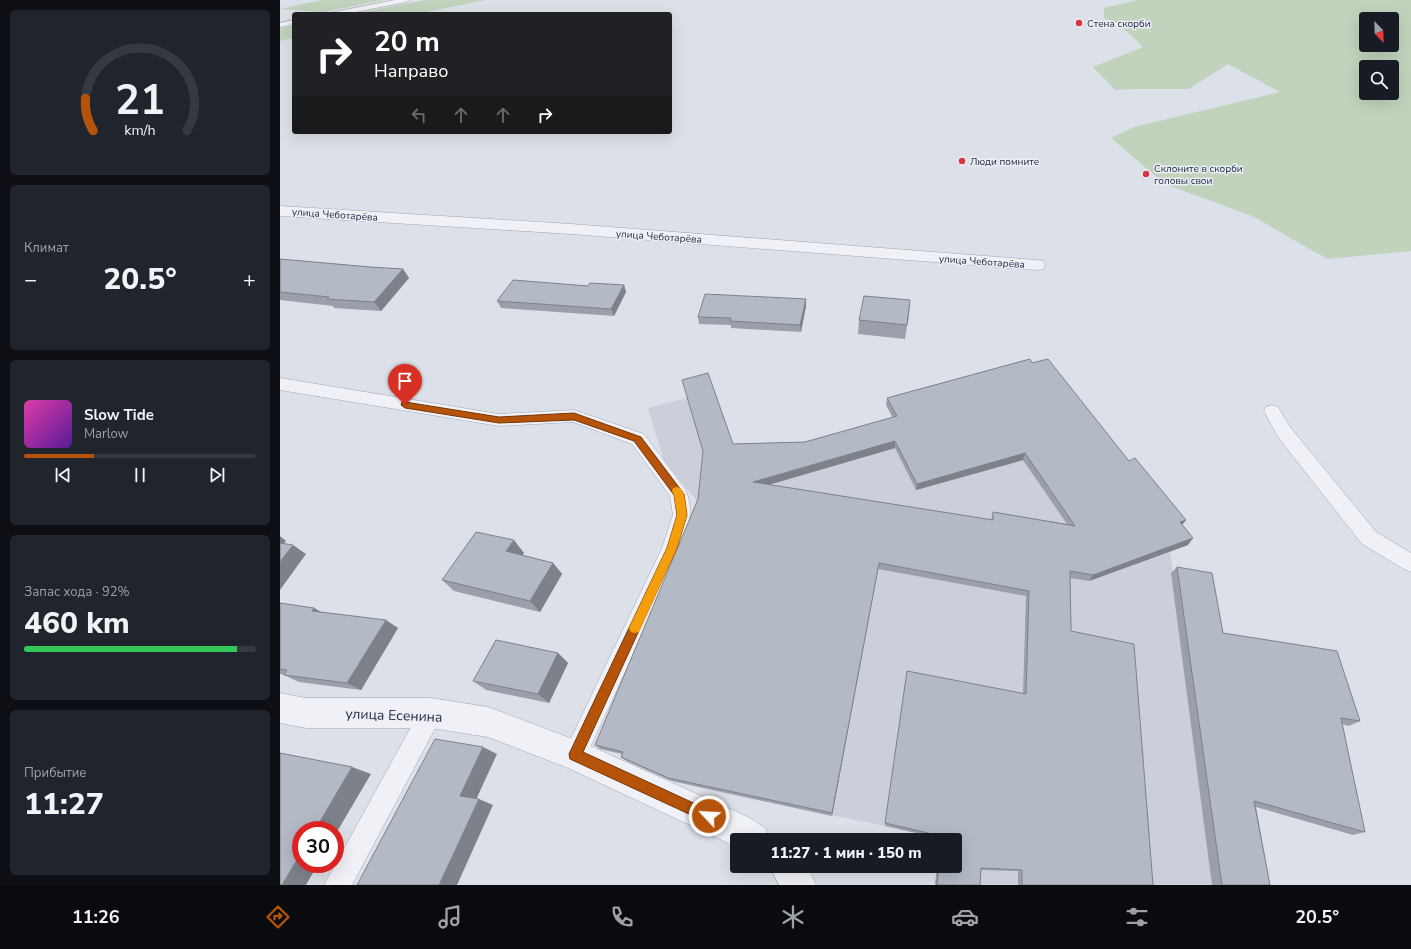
<!DOCTYPE html>
<html lang="ru">
<head>
<meta charset="utf-8">
<style>
  :root { --surface:#171b24; --page:#20242c; --text:#f1f3f6; --muted:#9ea1a6; --line:#363941; --accent:#b45309 }
  body { margin:0; font-family:"Nunito Sans",sans-serif; background:var(--page); color:var(--text); height:100vh; display:flex; flex-direction:column; font-size:15px; white-space:nowrap }
  * { box-sizing:border-box; margin:0 }
  p { font-size:13px; color:var(--muted) }
  .icon { flex:none; width:22px; height:22px; fill:none; stroke:currentColor; stroke-width:2; stroke-linecap:round; stroke-linejoin:round }
  .map { position:relative; flex:1; overflow:hidden }
  .sheet { display:flex; flex-direction:column; gap:10px; padding:10px; background:#0d0f14; width:280px }
  .sheet>* { flex:none }
  .hud { position:absolute; left:12px; top:12px; width:380px; height:122px; border-radius:4px; box-shadow:0 4px 16px #0002; background:#202124; color:#fff; overflow:hidden }
  .needle { width:26px; rotate:157deg }
  .controls { position:absolute; left:1079px; top:12px; display:grid; gap:8px }
  .controls a { display:grid; place-items:center; width:40px; height:40px; border-radius:4px; background:var(--surface); box-shadow:0 4px 16px #0002; font-size:20px }
  .speed { position:absolute; left:12px; top:821px; display:flex; gap:8px; font-size:20px; font-weight:700; text-align:center }
  .speed>* { display:grid; place-content:center; width:52px; height:52px; border-radius:50%; background:var(--surface); box-shadow:0 4px 16px #0002; line-height:1 }
  .speed .limit { border:6px solid #d22; background:#fff; color:#111 }
  .pin { position:absolute; display:grid; place-items:center; width:34px; height:34px; color:#fff; margin:-41px -17px; border-radius:50% 50% 50% 0; rotate:-45deg; box-shadow:0 0 4px #0007 }
  .pin .icon { rotate:45deg }
  .me { position:absolute; width:44px; margin:-22px; rotate:295deg; stroke-linejoin:round; filter:drop-shadow(0 0 3px #0008) }
  .turn { display:flex; align-items:center; gap:14px; height:84px; padding:0 16px; font-size:18px }
  .turn .icon { width:52px; height:52px; stroke-width:2.5 }
  .turn b { display:block; font-size:28px; line-height:34px }
  .lanes { display:flex; align-items:center; height:38px; padding:0 16px; background:#0003; justify-content:center; gap:20px; direction:ltr }
  .lanes .off { opacity:.35 }
  .big { font-size:30px; font-weight:800; line-height:1.1 }
  .sheet .card { flex:1; display:flex; flex-direction:column; justify-content:center; gap:6px; min-width:0; padding:0 14px; border-radius:6px; background:var(--page) }
  .sheet .dial { align-items:center; gap:0 }
  .dial svg { height:104px; overflow:visible; fill:none; stroke:var(--line); stroke-width:7; stroke-linecap:round; text-anchor:middle }
  .dial text { fill:var(--text); stroke:none }
  .song { display:flex; align-items:center; gap:12px }
  .cover { width:48px; height:48px; border-radius:6px; background:linear-gradient(135deg,hsl(320 70% 55%),hsl(270 70% 35%)) }
  .played { height:4px; border-radius:2px; background:linear-gradient(90deg,var(--accent) 30%,var(--line) 30%) }
  .keys { display:flex; justify-content:space-around; direction:ltr }
  .heat { display:flex; justify-content:space-between; align-items:center; font-size:22px; direction:ltr }
  .charge { height:6px; border-radius:3px; background:linear-gradient(90deg,#34c759 92%,var(--line) 0) }
  .trip { position:absolute; left:450px; top:833px; width:232px; height:40px; border-radius:4px; background:var(--surface); box-shadow:0 4px 16px #0002; font-weight:800; line-height:40px; text-align:center }
  .menu { display:flex; height:64px; justify-content:space-around; align-items:center; background:#090b0e; color:var(--muted) }
  .menu .icon { width:28px; height:28px }
  .menu .current { color:var(--accent) }
  .menu b { font-size:18px; color:var(--text) }
  main { display:flex; flex:1; min-height:0 }
  .map>svg:first-child { display:block }
  .built { fill:#cacfda }
  .green { fill:#c1d3bd; fill-rule:evenodd }
  .lines { fill:none; stroke-linecap:round; stroke-linejoin:round }
  .service-casing { stroke:#a1a7b2; stroke-width:1 }
  .minor-casing { stroke:#a1a7b2; stroke-width:1 }
  .service { fill:#eff1f6; fill-rule:evenodd }
  .minor { fill:#eff1f6; fill-rule:evenodd }
  .wall { fill:#9a9fa9; fill-rule:evenodd }
  .shaded-wall { fill:#7d828a }
  .building { fill:#b3b9c5; stroke:#7d828a; fill-rule:evenodd }
  .route { fill:#b45309; stroke:#753606 }
  .slow { fill:#f59e0b }
  .poi-dot { fill:#db3342; stroke:#eceff6; stroke-width:1.5 }
  .labels { text-anchor:middle; stroke-width:3; stroke-linejoin:round; paint-order:stroke }
  .far-poi-label { font-size:10px; fill:#252d40; stroke:#eceff6; text-anchor:start }
  .far-street-label { font-size:10px; fill:#252d40; stroke:#eceff6 }
  .near-street-label { font-size:14px; fill:#252d40; stroke:#eceff6 }
</style>
</head>
<body>
<main>
<section class="sheet">
<div class="card dial"><svg viewBox="0 0 100 80">
<path d="M14 69A42 42 0 1 1 86 69"/>
<path d="M14 69A42 42 0 0 1 8 44" stroke="#b45309"/>
<text x="50" y="56" font-size="32" font-weight="700">21</text>
<text x="50" y="72" font-size="11">km/h</text>
</svg></div>
<div class="card"><p>Климат</p>
<div class="heat"><a>−</a><b class="big">20.5°</b><a>+</a></div>
</div>
<div class="card">
<div class="song"><i class="cover"></i><div><b>Slow Tide</b><p>Marlow</p></div></div>
<div class="played"></div>
<div class="keys"><svg class="icon" aria-label="previous" viewBox="0 0 24 24"><path d="M18 5L8 12l10 7zM5 5v14"/></svg><svg class="icon" aria-label="pause" viewBox="0 0 24 24"><path d="M8 5v14M16 5v14"/></svg><svg class="icon" aria-label="next" viewBox="0 0 24 24"><path d="M6 5l10 7-10 7zM19 5v14"/></svg></div>
</div>
<div class="card"><p>Запас хода · 92%</p><b class="big">460 km</b><div class="charge"></div></div>
<div class="card"><p>Прибытие</p><b class="big">11:27</b></div>
</section>
<div class="map">
<svg width="1131" height="885" viewBox="0 0 1131 885">
  <rect width="100%" height="100%" fill="#dce0e8"/>
  <path class="built" d="M747,366L908,545L890,551L893,574L980,885H655L675,866V840H659V838L605,826L438,792L342,769L347,755L320,749L420,505L384,461L368,408L407,398L455,451L526,449L616,423L606,405Z"/>
  <g class="green">
    <path d="M42,0H105L43,12L0,9Z"/>
    <path d="M145,0H206L136,14H72Z"/>
    <path d="M857,0H1131V251L1047,259L972,216L885,184L831,138L854,127L1000,92L948,64L909,89H851L835,90L813,67L863,47L838,23L824,18V8ZM1086,19H1112V45H1086ZM1086,67H1112V93H1086Z"/>
    <path d="M14,25V38L0,41V28Z"/>
  </g>
  <g class="lines">
    <g class="service-casing">
      <g id="service">
        <path d="M115,0H130L126,2L66,14H50L54,12Z"/>
        <path d="M14,20V24L0,27V23Z"/>
        <path d="M0,378L219,414L294,410L364,434L405,489C415,509 408,528 402,548L303,763L295,767L287,763L283,755L382,548L393,515L390,496L352,444L293,422L219,426L0,390Z"/>
        <path d="M992,405L998,407L1010,427L1096,532L1131,553V572L1124,569L1082,544L998,437L984,411L986,407Z"/>
        <path d="M151,702L159,705L162,713L159,721L72,885H44L143,705Z"/>
      </g>
    </g>
    <g class="minor-casing">
      <g id="minor">
        <path d="M0,206L291,224L757,260L763,261L765,265L763,269L757,270L291,234L0,216Z"/>
        <path d="M0,693L26,698H151L208,707L306,744L468,817L485,828L490,840H457V849L444,841L288,768L208,737L151,728H26L0,723Z"/>
        <path d="M489,866H527L536,885H499Z"/>
      </g>
    </g>
    <use href="#service" class="service"/>
    <use href="#minor" class="minor"/>
  </g>
  <g class="wall">
    <path d="M0,259L90,267L123,269L129,278L101,311L54,308L53,306L0,300Z"/>
    <path d="M344,285L346,292L334,316L221,308L217,301L308,286Z"/>
    <path d="M526,299V306L521,332L451,328V325L419,324L418,317Z"/>
    <path d="M630,300L625,339L578,334L579,320Z"/>
    <path d="M752,363L906,520L902,525L908,545L809,581L790,578L791,631L873,885H738V871L701,870L700,885H655L657,866H675V840H659V838L605,826L627,671L743,694L746,596L598,569L552,816L392,781L345,760L341,757L342,754L320,749L315,745L453,444L525,442L613,418L606,405L607,398ZM615,448L636,490L743,460L787,524L713,512L711,520L488,485Z"/>
    <path d="M244,553L242,555L273,563L282,574L260,612L174,591L162,580Z"/>
    <path d="M897,567L943,633L1080,721L1069,726L1062,724L1085,832L1073,835L976,807L990,885H932L891,573Z"/>
    <path d="M0,603L34,608L41,612L118,628L81,690L19,682L4,675L0,674Z"/>
    <path d="M278,653L288,663L269,703L206,690L193,681Z"/>
  </g>
  <g class="shaded-wall">
    <path d="M123,269L129,278L101,311L94,302Z"/>
    <path d="M344,285L346,292L334,316L331,309Z"/>
    <path d="M526,299V306L521,332L520,325Z"/>
    <path d="M630,300L629,314L625,339L627,325Z"/>
    <path d="M615,441V448L474,489L473,482Z"/>
    <path d="M745,453L743,460L636,490L637,484Z"/>
    <path d="M906,520L901,526L900,522Z"/>
    <path d="M0,536L6,541L0,548Z"/>
    <path d="M913,538L908,545L809,581L813,575Z"/>
    <path d="M234,540L244,553L236,563L226,551Z"/>
    <path d="M13,545L26,554L0,590V562Z"/>
    <path d="M273,563L282,574L260,612L250,601Z"/>
    <path d="M599,563L598,569L552,816V813Z"/>
    <path d="M34,608L48,616L32,611Z"/>
    <path d="M106,620L118,628L81,690L67,683Z"/>
    <path d="M278,653L288,663L269,703L258,694Z"/>
    <path d="M203,747L217,754L195,802L180,796Z"/>
    <path d="M72,767L91,774L55,835V830H35Z"/>
    <path d="M199,799L213,805L177,885H159Z"/>
    <path d="M21,853V864H38L26,885H2Z"/>
  </g>
  <g class="building">
    <path d="M0,259L90,267L123,269L94,302L47,299L49,297L0,292Z"/>
    <path d="M233,280L308,286L310,283L344,285L331,309L217,301Z"/>
    <path d="M425,294L526,299L520,325L450,321L451,318L418,317Z"/>
    <path d="M584,296L630,300L627,325L579,320Z"/>
    <path d="M750,359L752,363L768,359L849,461L855,458L906,520L900,522L913,538L813,575L790,571L791,631L854,644L873,885H742V870L701,868L700,885H657L659,866H675V840H661V836L605,823L627,671L746,694L749,591L599,563L552,813L388,778L341,757L343,752L315,745L418,499L423,451L402,380L428,373L453,444L525,442L617,416L607,398ZM615,441L637,484L745,453L795,526L713,512V520L473,482Z"/>
    <path d="M196,532L234,540L226,551L273,563L250,601L162,580Z"/>
    <path d="M0,543L13,545L0,562Z"/>
    <path d="M897,567L932,573L943,633L1057,651L1080,721L1061,718L1085,832L974,801L990,885H942Z"/>
    <path d="M0,603L34,608L32,611L106,620L67,683L4,675L7,670L0,669Z"/>
    <path d="M216,640L278,653L258,694L193,681Z"/>
    <path d="M155,739L203,747L180,796L199,799L159,885H77Z"/>
    <path d="M0,753L72,767L35,830H21V853L2,885H0Z"/>
  </g>
  <path class="route" d="M122,402H125L219,417L294,413L361,437L404,494L407,515L397,548L303,752L433,812L435,816L433,821L429,823L424,821L290,759L289,754L387,548L397,515L394,495L354,441L294,420L219,423L125,408L121,405Z"/>
  <path class="slow" d="M397,487L400,488L404,494L407,515L397,548L359,632L355,633L351,632L349,628L387,548L397,515L394,495L392,491L393,488Z"/>
  <g class="poi-dot">
    <circle cx="799" cy="23" r="4"/>
    <circle cx="682" cy="161" r="4"/>
    <circle cx="866" cy="174" r="4"/>
  </g>
  <g class="labels">
    <g class="far-poi-label">
      <text x="807" y="27">Стена скорби</text>
      <text x="690" y="165">Люди помните</text>
      <text x="874" y="172">Склоните в скорби<tspan x="874" dy="12">головы свои</tspan></text>
    </g>
    <g class="far-street-label">
      <text transform="translate(55 214) rotate(4)" y="4">улица Чеботарёва</text>
      <text transform="translate(379 236) rotate(4)" y="4">улица Чеботарёва</text>
      <text transform="translate(702 261) rotate(4)" y="4">улица Чеботарёва</text>
    </g>
    <g class="near-street-label">
      <text transform="translate(114 715) rotate(2)" y="5">улица Есенина</text>
    </g>
  </g>
</svg>
<div class="controls">
<a><svg class="needle" viewBox="-14 -14 28 28"><path d="M0-13l5 13h-10z" fill="#e53935"/><path d="M0 13l5-13h-10z" fill="#9ea1a6"/></svg></a>
<a><svg class="icon" aria-label="search" viewBox="0 0 24 24"><circle cx="10" cy="10" r="6"/><path d="M15 15l6 6"/></svg></a>
</div>
<div class="speed"><div class="limit">30</div></div>
<div class="pin" style="left:125px;top:405px;background:#d93025"><svg class="icon" aria-label="arrive" viewBox="0 0 24 24"><path d="M6 21V4h12l-3 4 3 4H6"/></svg></div>
<svg class="me" style="left:429px;top:816px" viewBox="-20 -20 40 40"><circle r="17" fill="#b45309" stroke="#fff" stroke-width="3"/><path d="M0-11L8 9 0 5-8 9z" fill="#fff"/></svg>
<div class="trip">11:27 · 1 мин · 150 m</div>
<div class="hud">
<div class="turn"><svg class="icon" aria-label="right" viewBox="0 0 24 24"><path d="M7 20v-9h11M14 6l5 5-5 5"/></svg><div><b>20 m</b>Направо</div></div>
<div class="lanes"><svg class="icon off" aria-label="left" viewBox="0 0 24 24"><path d="M17 20v-9H6M10 6l-5 5 5 5"/></svg><svg class="icon off" aria-label="ahead" viewBox="0 0 24 24"><path d="M12 20V5M6 11l6-6 6 6"/></svg><svg class="icon off" aria-label="ahead" viewBox="0 0 24 24"><path d="M12 20V5M6 11l6-6 6 6"/></svg><svg class="icon" aria-label="right" viewBox="0 0 24 24"><path d="M7 20v-9h11M14 6l5 5-5 5"/></svg></div>
</div>
</div>
</main>
<nav class="menu">
<b>11:26</b>
<svg class="icon current" aria-label="directions" viewBox="0 0 24 24"><path d="M12 3l9 9-9 9-9-9zM9 14v-3h6M13 9l2 2-2 2"/></svg>
<svg class="icon" aria-label="music" viewBox="0 0 24 24"><path d="M9 18V5l10-2v13"/><circle cx="6" cy="18" r="3"/><circle cx="16" cy="16" r="3"/></svg>
<svg class="icon" aria-label="phone" viewBox="0 0 24 24"><path d="M5 4h4l2 5-3 2q2 4 5 5l2-3 5 2v4C11 20 4 13 5 4z"/></svg>
<svg class="icon" aria-label="climate" viewBox="0 0 24 24"><path d="M12 3v18M4 7l16 10M4 17L20 7"/></svg>
<svg class="icon" aria-label="car" viewBox="0 0 24 24"><path d="M5 17H2v-5l4-1 3-4h7l3 4 3 1v5h-3M9 17h6M6 11h13"/><circle cx="7" cy="17" r="2"/><circle cx="17" cy="17" r="2"/></svg>
<svg class="icon" aria-label="filters" viewBox="0 0 24 24"><path d="M4 7h16M4 17h16"/><circle cx="9" cy="7" r="2"/><circle cx="15" cy="17" r="2"/></svg>
<b>20.5°</b>
</nav>
</body>
</html>
